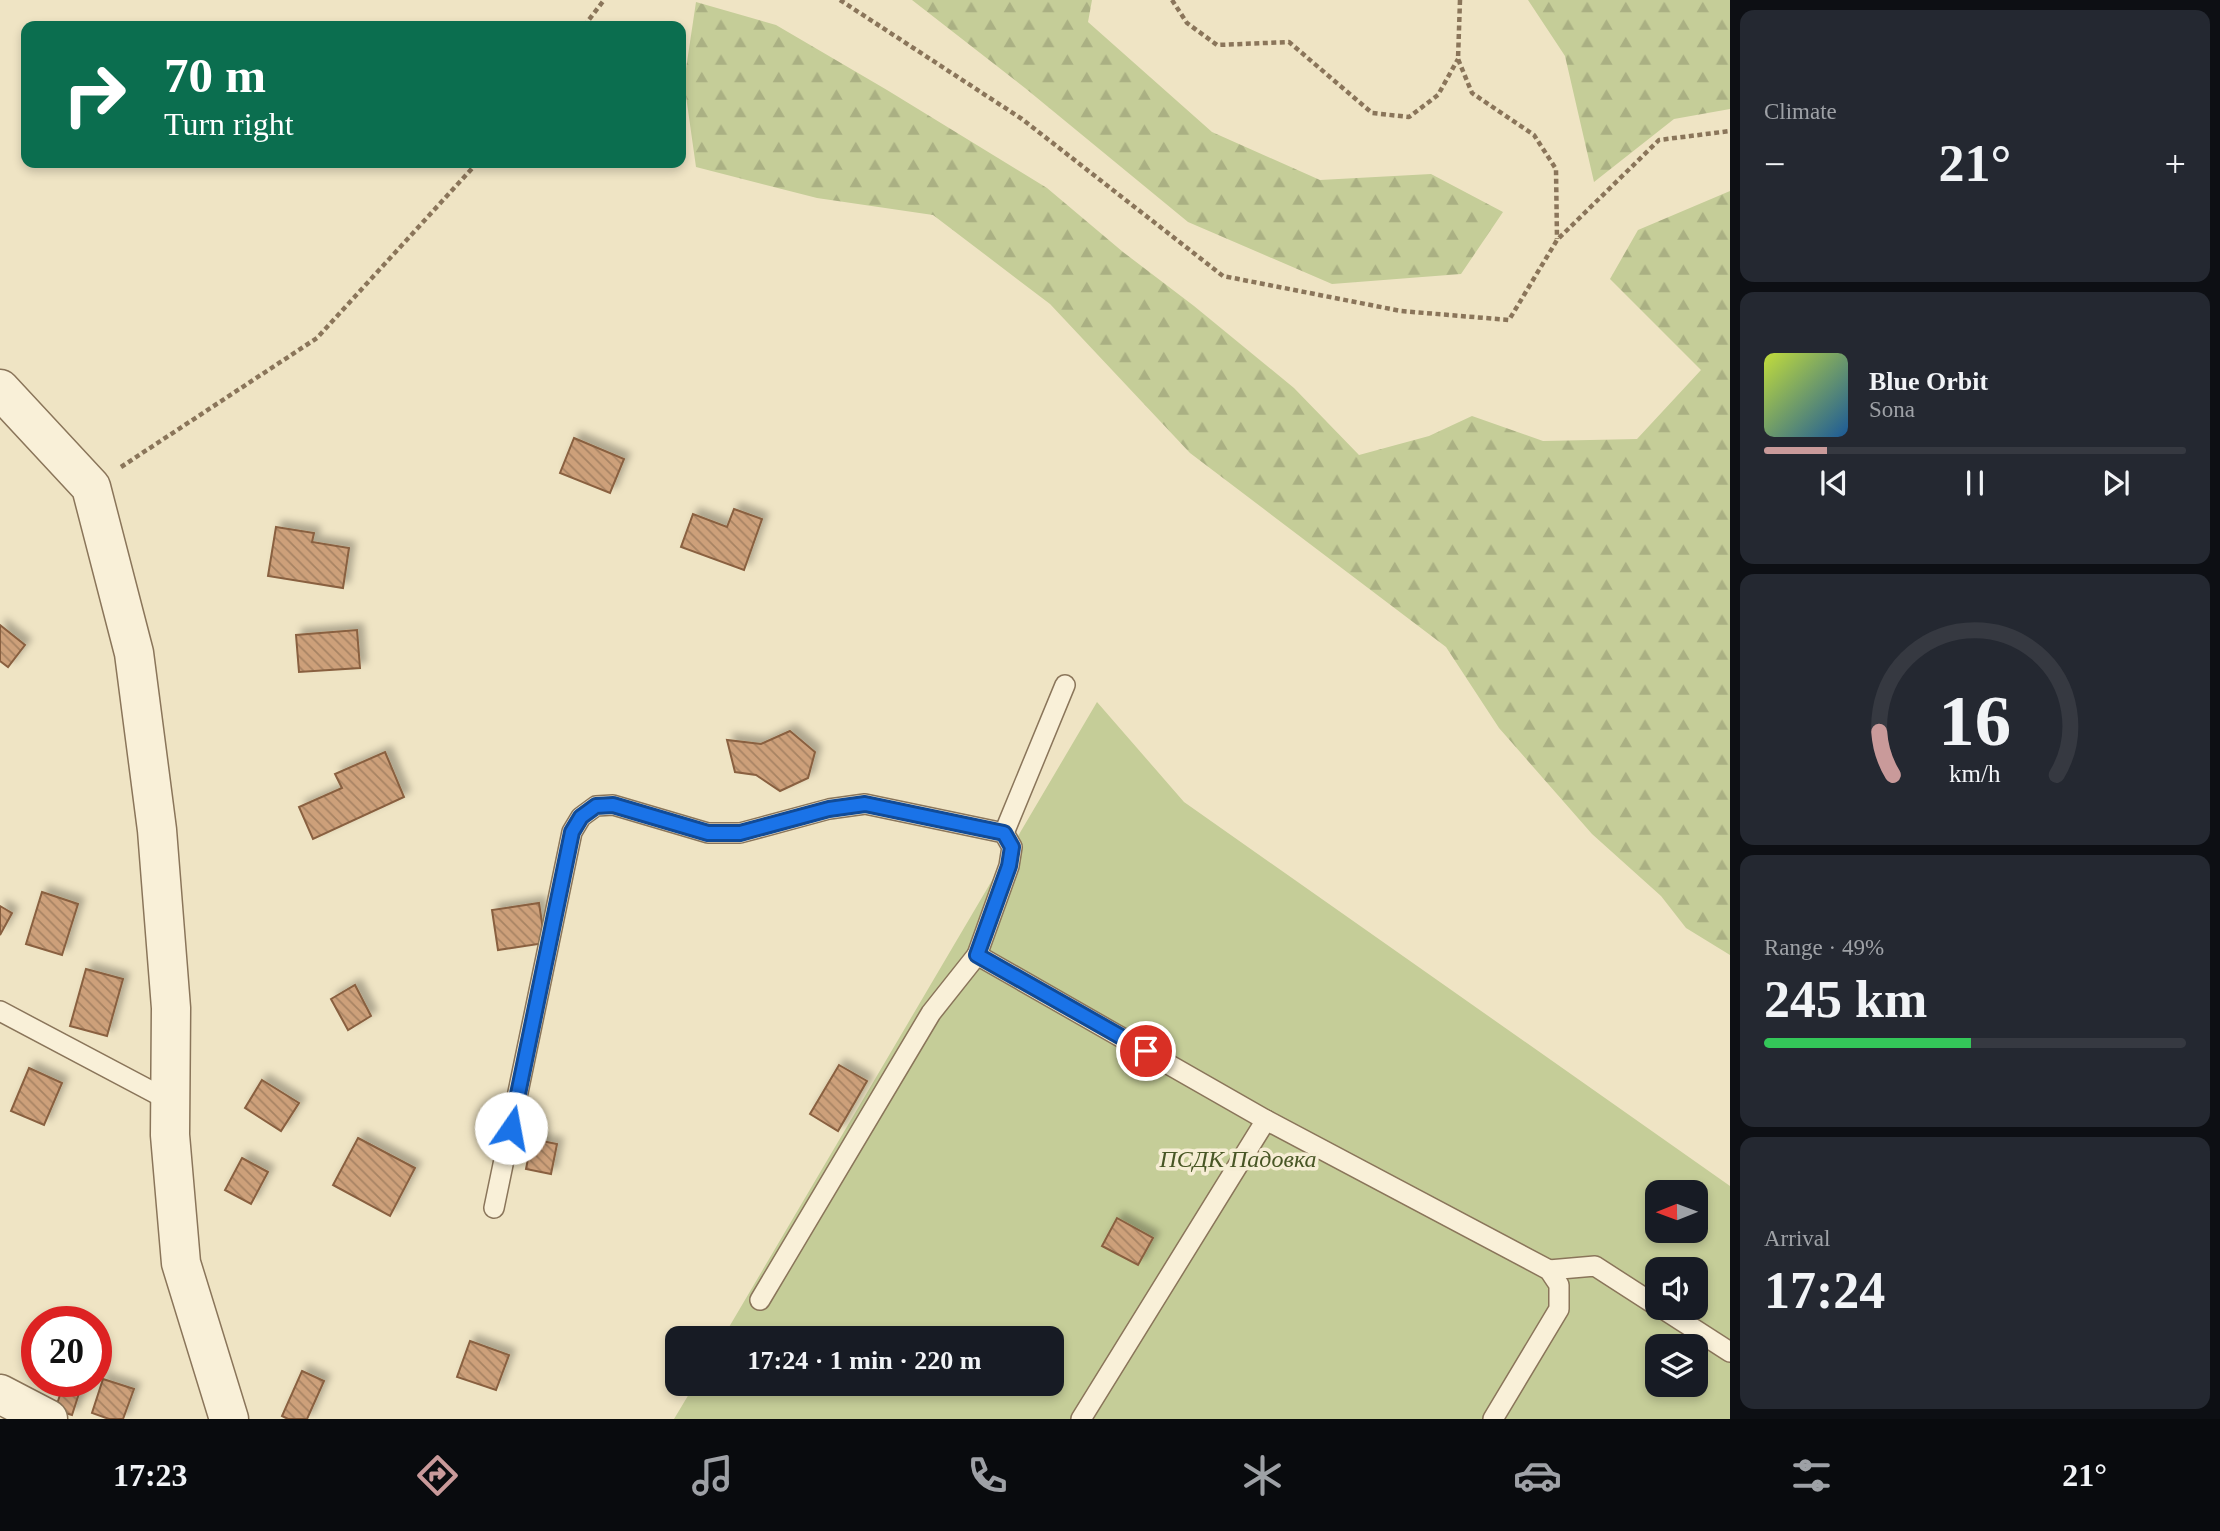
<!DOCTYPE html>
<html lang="en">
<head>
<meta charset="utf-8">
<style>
  :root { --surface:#171b24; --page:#242831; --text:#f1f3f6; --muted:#9ea1a6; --line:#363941; --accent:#c99a9a }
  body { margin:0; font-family:Georgia,serif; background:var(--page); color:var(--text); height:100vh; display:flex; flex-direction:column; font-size:26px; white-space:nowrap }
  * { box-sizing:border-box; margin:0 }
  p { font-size:23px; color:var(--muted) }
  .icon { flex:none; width:38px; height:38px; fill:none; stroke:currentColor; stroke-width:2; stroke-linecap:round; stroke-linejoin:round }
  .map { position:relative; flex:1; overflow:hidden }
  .details { display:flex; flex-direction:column; gap:10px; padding:10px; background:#0d0f14; width:490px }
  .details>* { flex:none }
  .hud { position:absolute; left:21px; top:21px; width:665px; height:147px; border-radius:14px; box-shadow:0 4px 10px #0003; background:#0b6e4f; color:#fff; overflow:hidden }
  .needle { width:46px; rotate:269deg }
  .controls { position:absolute; left:1645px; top:1180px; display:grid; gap:14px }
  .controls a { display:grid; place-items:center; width:63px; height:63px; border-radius:14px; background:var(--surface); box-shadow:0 4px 10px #0003; font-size:35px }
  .speed { position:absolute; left:21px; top:1306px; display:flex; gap:14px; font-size:35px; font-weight:700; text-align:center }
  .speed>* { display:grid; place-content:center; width:91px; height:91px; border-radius:50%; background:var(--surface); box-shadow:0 4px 10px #0003; line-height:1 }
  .speed .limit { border:10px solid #d22; background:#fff; color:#111 }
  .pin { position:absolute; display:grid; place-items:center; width:60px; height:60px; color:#fff; margin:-30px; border:4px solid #fff; border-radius:50%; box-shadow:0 2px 7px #0007 }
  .me { position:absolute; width:77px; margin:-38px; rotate:12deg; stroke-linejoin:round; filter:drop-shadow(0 0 5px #0008) }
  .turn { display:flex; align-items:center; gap:24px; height:147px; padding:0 28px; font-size:32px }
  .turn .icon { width:91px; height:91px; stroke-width:2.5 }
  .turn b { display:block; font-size:49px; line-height:60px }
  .big { font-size:52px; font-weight:700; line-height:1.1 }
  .details .card { flex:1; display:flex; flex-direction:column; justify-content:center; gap:10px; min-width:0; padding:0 24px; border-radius:14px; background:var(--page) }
  .details .dial { align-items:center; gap:0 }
  .dial svg { height:182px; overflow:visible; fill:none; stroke:var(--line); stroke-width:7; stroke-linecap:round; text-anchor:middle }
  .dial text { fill:var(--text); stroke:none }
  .song { display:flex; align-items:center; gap:21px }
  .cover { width:84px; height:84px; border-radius:10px; background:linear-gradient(135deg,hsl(70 70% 55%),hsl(210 70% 35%)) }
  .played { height:7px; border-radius:4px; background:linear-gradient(90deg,var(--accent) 15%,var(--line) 15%) }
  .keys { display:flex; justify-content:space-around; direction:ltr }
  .heat { display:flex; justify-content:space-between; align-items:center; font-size:38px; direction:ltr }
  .charge { height:10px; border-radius:5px; background:linear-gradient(90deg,#34c759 49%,var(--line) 0) }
  .trip { position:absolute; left:665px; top:1326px; width:399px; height:70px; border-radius:14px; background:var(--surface); box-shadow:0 4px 10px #0003; font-weight:700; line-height:70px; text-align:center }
  .dock { display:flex; height:112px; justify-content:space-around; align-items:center; background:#090b0e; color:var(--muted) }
  .dock .icon { width:49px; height:49px }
  .dock .on { color:var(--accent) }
  .dock b { font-size:32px; color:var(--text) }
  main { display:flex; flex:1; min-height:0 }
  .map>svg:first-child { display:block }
  .green { fill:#c5cd98; fill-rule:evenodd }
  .forest { fill:url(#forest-firs) }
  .building { fill:url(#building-back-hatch); stroke:#896040; stroke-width:2; filter:url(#shadow) }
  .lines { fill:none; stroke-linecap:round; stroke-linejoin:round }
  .lane-casing { stroke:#8a755a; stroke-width:22 }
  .street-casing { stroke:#8a755a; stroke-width:41 }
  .path { stroke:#8a755a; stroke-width:4.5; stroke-dasharray:5 3.5; stroke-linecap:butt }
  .lane { stroke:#f9f0d8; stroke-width:19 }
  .street { stroke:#f9f0d8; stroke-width:38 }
  .route-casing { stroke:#114b97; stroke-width:18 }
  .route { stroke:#1a73e8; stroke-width:12 }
  .labels { text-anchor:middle; stroke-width:7; stroke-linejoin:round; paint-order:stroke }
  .park-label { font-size:24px; font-style:italic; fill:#485625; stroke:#f6edd4 }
</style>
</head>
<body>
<main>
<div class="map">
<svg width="1730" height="1419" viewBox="0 0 1730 1419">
  <defs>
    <pattern id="forest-firs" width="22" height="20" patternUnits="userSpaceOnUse" patternTransform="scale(1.75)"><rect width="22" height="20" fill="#c5cd98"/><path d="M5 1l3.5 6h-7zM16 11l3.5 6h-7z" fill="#aab083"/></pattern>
    <pattern id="building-back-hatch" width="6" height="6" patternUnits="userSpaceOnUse" patternTransform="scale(1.75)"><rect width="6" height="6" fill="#cda07a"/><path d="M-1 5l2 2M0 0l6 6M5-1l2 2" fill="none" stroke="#a78363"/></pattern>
    <filter id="shadow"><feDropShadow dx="6" dy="-6" stdDeviation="3.5" flood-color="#0004"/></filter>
  </defs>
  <rect width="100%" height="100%" fill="#efe4c4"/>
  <path class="green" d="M1097,702L1184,802L1730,1186V1419H674L695,1384H1052V1339H722ZM1657,1192H1696V1230H1657ZM1657,1269H1696V1307H1657ZM1657,1346H1696V1384H1657Z"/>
  <g class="forest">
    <path d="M912,0H1092L1088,22L1212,132L1320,180L1431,174L1503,212L1461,274L1332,284L1188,222L1025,88Z"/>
    <path d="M1528,0H1730V109L1674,119L1594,182L1565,56Z"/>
    <path d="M696,2L776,25L887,90L1047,188L1123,252L1194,306L1294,388L1359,455L1429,436L1472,416L1543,441L1637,439L1701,370L1610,279L1638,230L1730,191V955L1686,928L1661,896L1592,834L1499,728L1446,647L1190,453L1050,304L933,215L817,198L696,167L684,82Z"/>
  </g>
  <g class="building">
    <path d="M574,438L624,459L610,493L560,473Z"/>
    <path d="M734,509L762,519L744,570L681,547L693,514L727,527Z"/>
    <path d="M276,527L314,533L312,542L349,548L343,588L268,576Z"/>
    <path d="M0,625L25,645L8,667L0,661Z"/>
    <path d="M357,630L360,668L299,672L296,635Z"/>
    <path d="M790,731L815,752L808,778L780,791L756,775L735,772L727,740L761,744Z"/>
    <path d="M385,752L404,797L313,839L299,807L342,788L335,774Z"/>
    <path d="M42,892L78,904L62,955L26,944Z"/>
    <path d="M539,903L545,943L498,950L492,910Z"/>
    <path d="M0,906L12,913L0,935Z"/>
    <path d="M86,969L123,979L107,1036L70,1026Z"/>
    <path d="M355,985L371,1016L348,1030L331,999Z"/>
    <path d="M839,1065L867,1081L838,1131L810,1114Z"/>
    <path d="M29,1068L62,1083L44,1125L11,1111Z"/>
    <path d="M262,1080L299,1103L281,1131L245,1108Z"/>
    <path d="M358,1138L415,1168L390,1216L333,1185Z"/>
    <path d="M532,1139L557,1144L551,1174L526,1169Z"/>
    <path d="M242,1158L268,1172L251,1204L225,1190Z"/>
    <path d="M1117,1218L1153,1238L1138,1265L1102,1246Z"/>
    <path d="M470,1341L509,1355L496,1390L457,1377Z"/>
    <path d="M302,1371L324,1381L307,1419H288L282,1416Z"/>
    <path d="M103,1379L134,1389L123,1419H109L92,1413Z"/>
    <path d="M50,1381H83L72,1415L55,1410L61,1392L48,1388Z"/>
  </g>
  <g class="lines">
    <g class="lane-casing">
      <g id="lane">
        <path d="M1004,833L1065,685"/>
        <path d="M0,1011L170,1101"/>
        <path d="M494,1208L572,832L581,817L596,806L613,805L708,833H740L829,809L865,804L1004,833L1012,847L1009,866L977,955"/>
        <path d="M1549,1270L1595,1266L1657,1306"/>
        <path d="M760,1300L931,1013L977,955L1266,1120L1549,1270L1559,1285V1309L1493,1419"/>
        <path d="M1660,1307L1730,1352"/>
        <path d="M1081,1419L1266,1120"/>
      </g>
    </g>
    <g class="street-casing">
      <g id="street">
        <path d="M0,389L91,487L134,653L157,830L171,1008L170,1135L181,1263L229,1419"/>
        <path d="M0,1394L48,1419"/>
      </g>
    </g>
    <g class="path">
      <path d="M840,0L1022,119L1223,276L1401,311L1509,320L1557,240L1659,140L1730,131"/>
      <path d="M1172,0L1187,23L1217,45L1289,42L1372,113L1409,117L1438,95L1458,59"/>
      <path d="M1460,0L1458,59L1472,93L1534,135L1556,169L1557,239"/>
      <path d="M584,26L604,0"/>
      <path d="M121,467L317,338L477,163"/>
    </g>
    <use href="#lane" class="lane"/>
    <use href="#street" class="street"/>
  </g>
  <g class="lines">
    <g class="route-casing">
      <path id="route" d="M511,1128L572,832L581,817L596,806L613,805L708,833H740L829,809L865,804L1004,833L1012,847L1009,866L977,955L1146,1051"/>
    </g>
    <use href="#route" class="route"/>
  </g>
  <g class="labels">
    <g class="park-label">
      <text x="1238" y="1167">ПСДК Падовка</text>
    </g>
  </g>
</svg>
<div class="controls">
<a><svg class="needle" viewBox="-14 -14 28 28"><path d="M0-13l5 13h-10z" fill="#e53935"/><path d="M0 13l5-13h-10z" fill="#9ea1a6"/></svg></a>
<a><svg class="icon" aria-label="sound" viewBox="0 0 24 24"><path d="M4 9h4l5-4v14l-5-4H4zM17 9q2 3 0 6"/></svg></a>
<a><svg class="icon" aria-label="layers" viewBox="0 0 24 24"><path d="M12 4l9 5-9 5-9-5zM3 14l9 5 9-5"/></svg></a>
</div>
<div class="speed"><div class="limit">20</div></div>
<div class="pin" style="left:1146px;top:1051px;background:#d93025"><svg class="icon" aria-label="arrive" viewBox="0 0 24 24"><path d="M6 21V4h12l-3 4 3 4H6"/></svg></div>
<svg class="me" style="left:511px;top:1128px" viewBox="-20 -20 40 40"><circle r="19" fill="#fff"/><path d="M0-13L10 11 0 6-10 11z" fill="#1a73e8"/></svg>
<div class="trip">17:24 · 1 min · 220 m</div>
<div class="hud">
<div class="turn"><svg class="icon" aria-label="right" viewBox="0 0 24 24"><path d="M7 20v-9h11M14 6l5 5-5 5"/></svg><div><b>70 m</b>Turn right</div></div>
</div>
</div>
<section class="details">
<div class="card"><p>Climate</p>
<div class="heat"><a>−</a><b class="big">21°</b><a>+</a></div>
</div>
<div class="card">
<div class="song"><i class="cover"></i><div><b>Blue Orbit</b><p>Sona</p></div></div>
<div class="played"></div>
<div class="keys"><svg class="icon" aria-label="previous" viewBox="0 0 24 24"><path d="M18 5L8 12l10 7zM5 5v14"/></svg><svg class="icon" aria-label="pause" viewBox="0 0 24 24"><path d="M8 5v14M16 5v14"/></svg><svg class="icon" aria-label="next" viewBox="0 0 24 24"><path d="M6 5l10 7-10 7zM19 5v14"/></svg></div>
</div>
<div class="card dial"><svg viewBox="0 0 100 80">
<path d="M14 69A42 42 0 1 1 86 69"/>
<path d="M14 69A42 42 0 0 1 8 50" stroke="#c99a9a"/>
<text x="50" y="56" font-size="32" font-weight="700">16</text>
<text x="50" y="72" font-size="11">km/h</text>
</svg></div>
<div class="card"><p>Range · 49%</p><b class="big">245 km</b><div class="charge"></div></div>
<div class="card"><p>Arrival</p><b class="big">17:24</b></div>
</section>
</main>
<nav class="dock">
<b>17:23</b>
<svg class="icon on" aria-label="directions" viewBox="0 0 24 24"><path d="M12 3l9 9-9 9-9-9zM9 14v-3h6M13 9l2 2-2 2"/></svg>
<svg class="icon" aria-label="music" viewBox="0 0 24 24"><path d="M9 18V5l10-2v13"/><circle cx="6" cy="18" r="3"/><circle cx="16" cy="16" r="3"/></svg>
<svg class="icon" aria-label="phone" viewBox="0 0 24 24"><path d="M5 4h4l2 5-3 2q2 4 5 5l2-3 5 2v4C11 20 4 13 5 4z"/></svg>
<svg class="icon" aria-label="climate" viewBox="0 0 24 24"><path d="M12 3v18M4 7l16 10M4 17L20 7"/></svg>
<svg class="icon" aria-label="car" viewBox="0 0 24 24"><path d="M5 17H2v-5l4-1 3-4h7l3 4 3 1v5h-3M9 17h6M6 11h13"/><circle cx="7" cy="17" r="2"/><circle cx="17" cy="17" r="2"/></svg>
<svg class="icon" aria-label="filters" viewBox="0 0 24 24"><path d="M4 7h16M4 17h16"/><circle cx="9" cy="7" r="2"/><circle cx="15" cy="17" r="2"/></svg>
<b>21°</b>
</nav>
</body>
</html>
